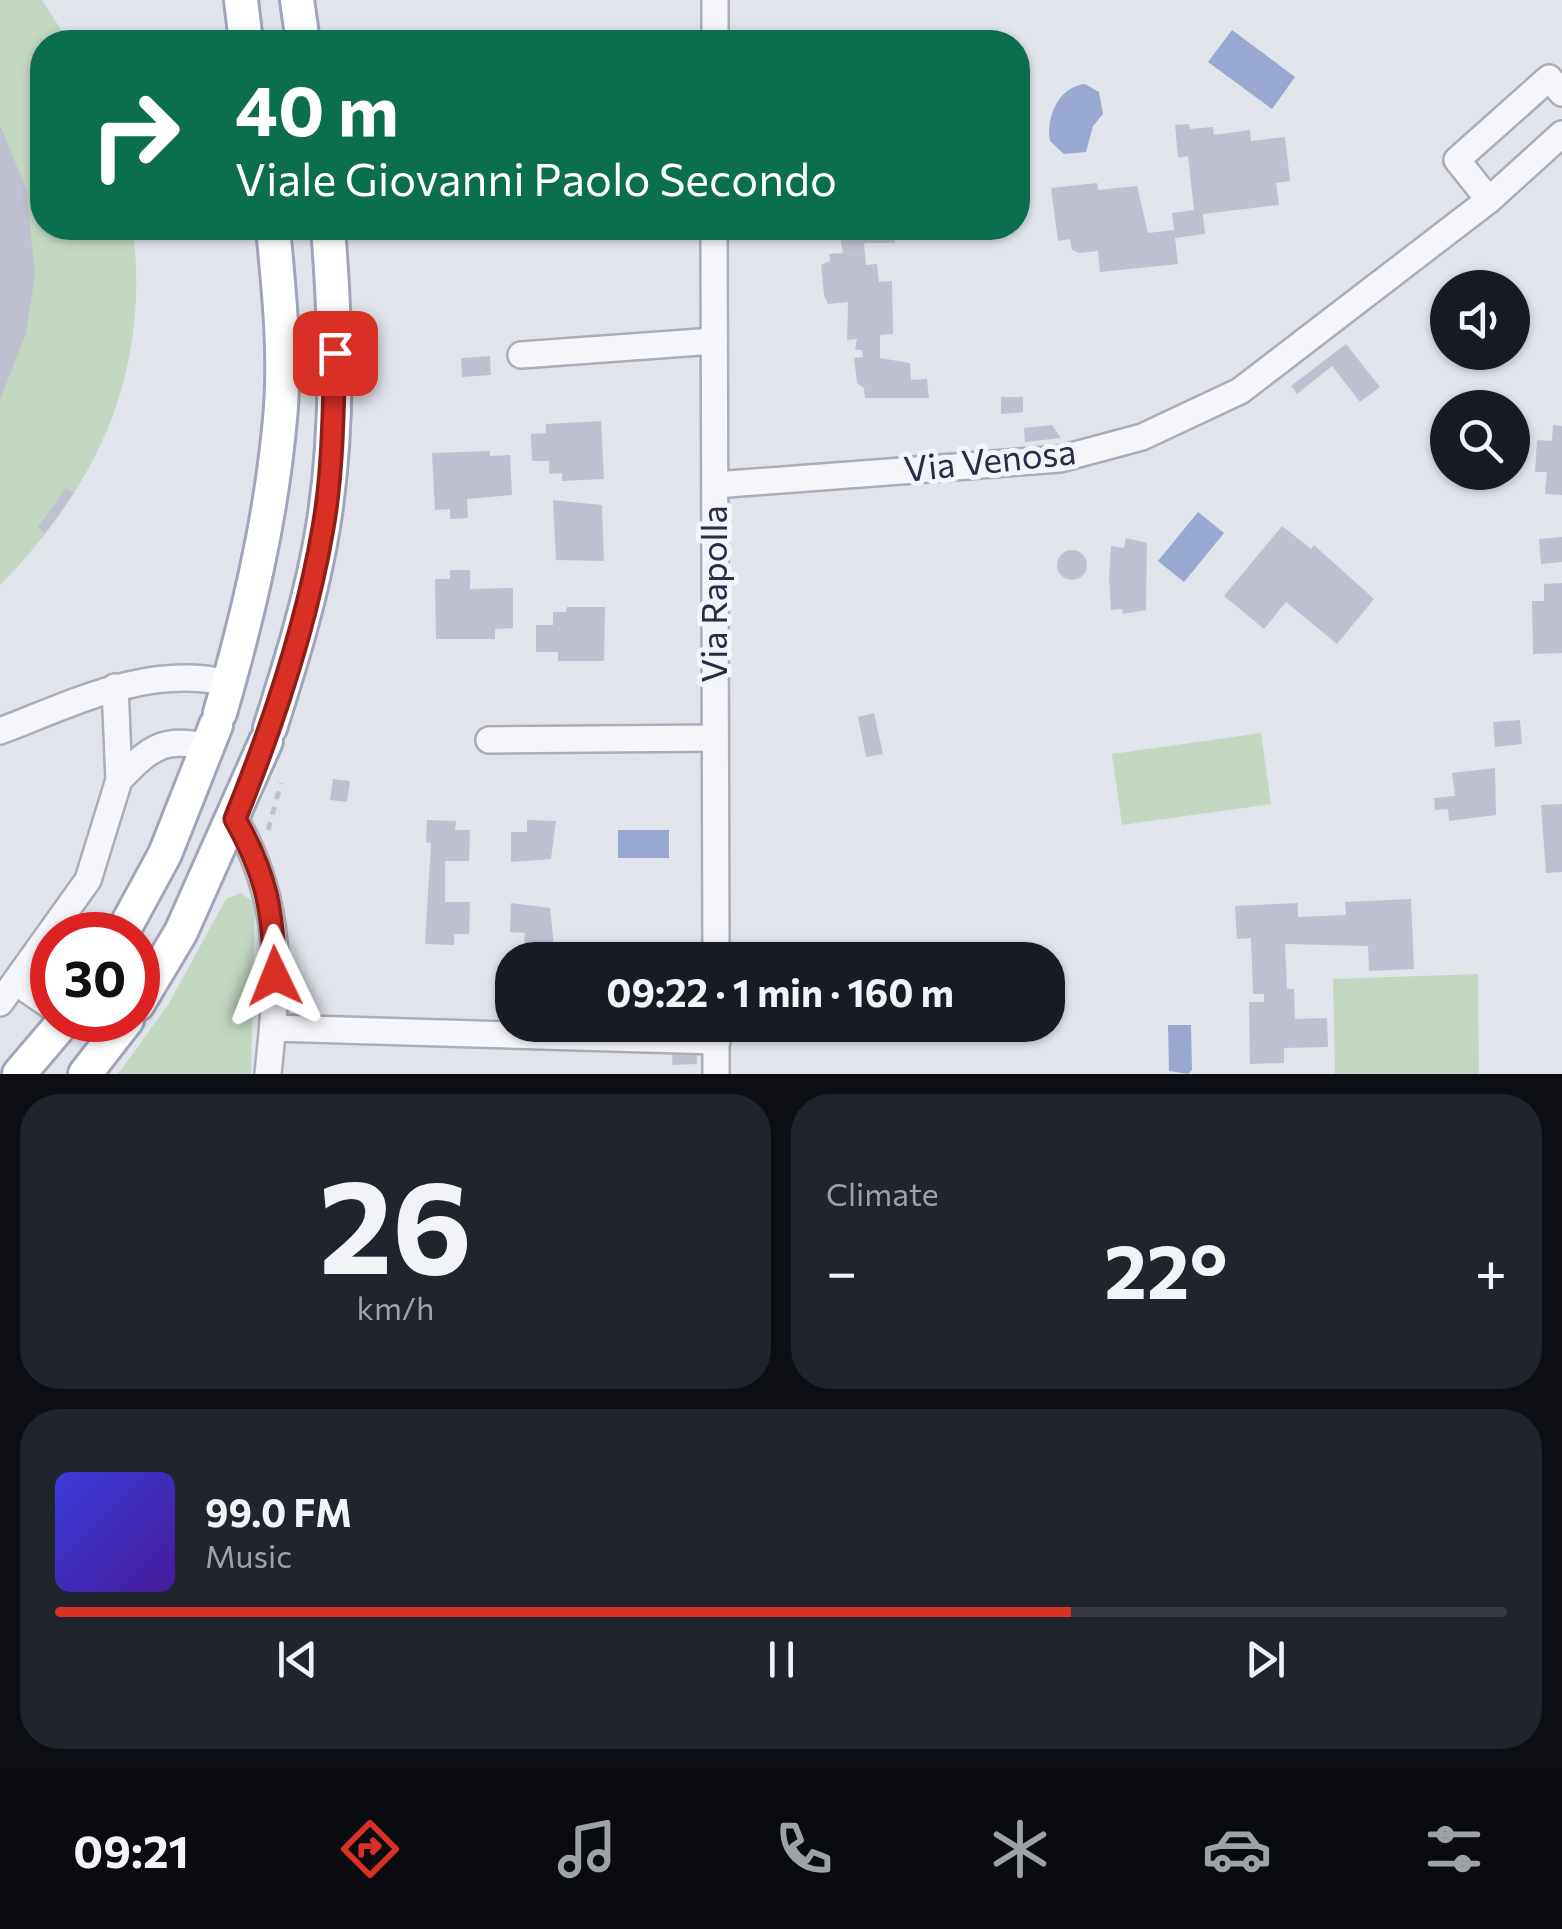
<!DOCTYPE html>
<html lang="en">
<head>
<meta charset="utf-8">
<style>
  :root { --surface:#171b24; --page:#20242c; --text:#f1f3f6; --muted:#9ea1a6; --line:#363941; --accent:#d93025 }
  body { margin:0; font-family:Commissioner,sans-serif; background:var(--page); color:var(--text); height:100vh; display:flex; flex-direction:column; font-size:38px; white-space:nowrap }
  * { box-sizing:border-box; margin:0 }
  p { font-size:32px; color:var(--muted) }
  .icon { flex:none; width:55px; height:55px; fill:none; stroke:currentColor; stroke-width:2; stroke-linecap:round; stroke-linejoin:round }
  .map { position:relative; height:1074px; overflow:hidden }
  .details { display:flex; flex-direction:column; gap:20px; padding:20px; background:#0d0f14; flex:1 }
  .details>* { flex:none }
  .hud { position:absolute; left:30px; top:30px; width:1000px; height:210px; border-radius:40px; box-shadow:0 2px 8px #0004; background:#0b6e4f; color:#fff; overflow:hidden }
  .buttons { position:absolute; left:1430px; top:270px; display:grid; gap:20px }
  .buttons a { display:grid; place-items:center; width:100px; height:100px; border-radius:50%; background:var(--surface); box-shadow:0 2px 8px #0004; font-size:50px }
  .speed { position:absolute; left:30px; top:912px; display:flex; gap:20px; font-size:50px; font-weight:700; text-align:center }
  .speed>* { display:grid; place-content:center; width:130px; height:130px; border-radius:50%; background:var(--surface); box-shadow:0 2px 8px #0004; line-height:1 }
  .speed .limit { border:15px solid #d22; background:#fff; color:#111 }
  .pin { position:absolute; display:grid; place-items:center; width:85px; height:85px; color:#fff; margin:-42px; border-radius:20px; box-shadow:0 5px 15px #0006 }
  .me { position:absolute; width:110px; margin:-55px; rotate:358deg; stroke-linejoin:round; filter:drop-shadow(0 0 8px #0008) }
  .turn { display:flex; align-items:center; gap:35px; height:210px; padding:0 40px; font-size:45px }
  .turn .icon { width:130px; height:130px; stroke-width:2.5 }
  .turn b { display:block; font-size:70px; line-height:85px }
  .big { font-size:75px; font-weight:700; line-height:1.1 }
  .details .card { flex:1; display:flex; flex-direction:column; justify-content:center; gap:15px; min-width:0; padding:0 35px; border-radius:40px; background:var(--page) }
  .details .dial { align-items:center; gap:0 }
  .dial b { font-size:130px; line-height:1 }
  .song { display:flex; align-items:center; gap:30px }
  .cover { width:120px; height:120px; border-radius:15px; background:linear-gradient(135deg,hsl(240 70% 55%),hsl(260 70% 35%)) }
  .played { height:10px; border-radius:5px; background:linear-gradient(90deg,var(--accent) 70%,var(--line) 70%) }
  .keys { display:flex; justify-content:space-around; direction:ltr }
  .heat { display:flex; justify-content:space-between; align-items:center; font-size:55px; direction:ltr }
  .details .tiles { flex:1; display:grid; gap:20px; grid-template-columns:1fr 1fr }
  .card:last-child { grid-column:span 2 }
  .trip { position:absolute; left:495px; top:942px; width:570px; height:100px; border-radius:40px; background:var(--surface); box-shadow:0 2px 8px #0004; font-weight:700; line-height:100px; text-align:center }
  .tab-bar { display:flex; height:160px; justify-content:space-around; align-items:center; background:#090b0e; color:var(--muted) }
  .tab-bar .icon { width:70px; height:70px }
  .tab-bar .current { color:var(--accent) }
  .tab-bar b { font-size:45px; color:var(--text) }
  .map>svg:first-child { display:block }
  .green { fill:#c3d7c2 }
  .water { fill:#99a8d0 }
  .building { fill:#bfc1d0 }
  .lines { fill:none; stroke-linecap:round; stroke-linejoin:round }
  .minor-casing { stroke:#aaadba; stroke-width:30 }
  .major-casing { stroke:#a0a5b9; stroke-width:38 }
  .path { stroke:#c0c2cb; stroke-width:5; stroke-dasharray:8 8; stroke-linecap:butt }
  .minor { stroke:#f6f6fa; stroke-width:25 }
  .major { stroke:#fff; stroke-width:32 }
  .route-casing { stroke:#8d1f18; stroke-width:25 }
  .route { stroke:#d93025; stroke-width:18 }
  .labels { text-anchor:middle; stroke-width:10; stroke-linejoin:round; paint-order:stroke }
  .street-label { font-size:35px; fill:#282d46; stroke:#f2f4f9 }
</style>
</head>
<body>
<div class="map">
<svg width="1562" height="1074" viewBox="0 0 1562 1074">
  <rect width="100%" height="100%" fill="#e2e4ec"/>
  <g class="green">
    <path d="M0,0H42L69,42H42V228H133C150,371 100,483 0,585Z"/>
    <path d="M1261,733L1271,804L1122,825L1112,754Z"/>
    <path d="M240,893L255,902L251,1074H118L168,1005L226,899Z"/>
    <path d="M1478,974L1479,1074H1335L1333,979Z"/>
  </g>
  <g class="water">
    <path d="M1232,30L1295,77L1272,109L1208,62Z"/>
    <path d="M1085,84L1099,92L1103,114L1093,126L1086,152L1064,154L1050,141C1046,117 1058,87 1085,84Z"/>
    <path d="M1198,512L1224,533L1184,582L1158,561Z"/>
    <rect x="618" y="830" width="51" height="28"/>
    <path d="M1168,1025H1191L1192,1070L1188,1074L1169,1071Z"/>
  </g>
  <g class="building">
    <path d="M1189,124L1190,129L1213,127L1214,135L1250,130L1251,141L1285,137L1290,181L1276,183L1279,205L1203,214L1205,234L1175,238L1178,264L1100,272L1098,251L1079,253L1072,250L1070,239L1058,241L1051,188L1097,183L1098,190L1137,186L1148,233L1174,230L1172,213L1194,210L1188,156L1178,158L1175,125Z"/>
    <path d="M0,125L26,189L35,274L26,333L0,400Z"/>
    <path d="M838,228H890L894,233L895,243H864L866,265L877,264L879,282L892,281L893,334L880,335V358L910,363L911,380L927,379L929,398H865L864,388L857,383L854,358L863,357L862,350H855L857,339L847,340L848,302L828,304L824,295L821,265L830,261L829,254L843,253Z"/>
    <path d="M1346,344L1380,387L1360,402L1332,366L1297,394L1291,386Z"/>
    <path d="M490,356L491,375L462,377L461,358Z"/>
    <path d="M1001,397H1023V412L1001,414Z"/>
    <path d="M601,421L604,479L562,481V473L549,474V461H532L531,434L546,433V424Z"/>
    <path d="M1052,425L1061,438L1025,442L1024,428Z"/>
    <path d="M1553,425L1562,426V495L1545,494L1547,472H1535L1537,440L1552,441Z"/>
    <path d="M490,451V456L510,455L512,495L467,499L468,518L450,519V509L435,510L432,453Z"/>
    <path d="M66,488L74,493L45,533L38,527Z"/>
    <path d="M553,500L602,505L604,561L556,560Z"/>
    <path d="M1282,526L1311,549L1314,545L1374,599L1337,644L1286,602L1264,629L1224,596Z"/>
    <path d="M1562,537V562L1541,564L1539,539Z"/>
    <path d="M1126,538L1147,543L1146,610L1123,614L1122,609L1111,610L1109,578L1111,546L1124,548Z"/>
    <circle cx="1072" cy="565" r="15"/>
    <path d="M450,570H470V589L513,588V628L495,629V639H436L435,579H450Z"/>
    <path d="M1562,583V653L1533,654L1532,601H1544V584Z"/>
    <path d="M567,607H605L604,661H558V652H536V625H553V612H566Z"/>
    <path d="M874,713L883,754L866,757L858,717Z"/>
    <path d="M1520,720L1522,744L1495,747L1493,722Z"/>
    <path d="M1495,768L1496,815L1449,821L1448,809L1435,810L1434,798L1455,796L1452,773Z"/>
    <path d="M333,779L350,781L347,802L330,800Z"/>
    <path d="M1562,804V872L1546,873L1541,805Z"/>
    <path d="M427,820L456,821L455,830H470L469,861H445V902H470L469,934H454V945L425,944L431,843L426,842Z"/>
    <path d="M527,820L556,821L551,859L511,862V832H527Z"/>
    <path d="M1411,899L1414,969L1369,971L1368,946L1285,944L1287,989H1294L1295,1019L1327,1018L1328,1047L1284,1048V1063L1250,1064L1249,1002H1264V994H1253L1251,938L1237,939L1235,906L1298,903V917L1346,915L1345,902Z"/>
    <path d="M511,903L550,908L554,946L524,945L525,933L510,932Z"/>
    <path d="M673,1045H696L697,1064L672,1065Z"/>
  </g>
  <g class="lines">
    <g class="minor-casing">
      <g id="minor">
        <path d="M715,42V0"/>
        <path d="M1489,200L1457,160L1549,78L1562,93"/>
        <path d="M714,228L716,960"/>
        <path d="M521,355L714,341"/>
        <path d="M715,485L1060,459L1142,437L1240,391L1489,200L1562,134"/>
        <path d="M0,731C74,703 148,664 228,683"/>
        <path d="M489,740L715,738"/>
        <path d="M119,780C149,749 163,736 207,747"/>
        <path d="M235,819C285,905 278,979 268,1074"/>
        <path d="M17,983L52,1007"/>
        <path d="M0,1003L88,880L119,780L115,687"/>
        <path d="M273,1028L717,1041"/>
        <path d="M716,1074V1025"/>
      </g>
    </g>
    <g class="major-casing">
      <g id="major">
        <path d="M241,0L246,42"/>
        <path d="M297,0L303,42"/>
        <path d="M220,713C248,616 271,520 280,419C286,356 279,291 273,228"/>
        <path d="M270,728C291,662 312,595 323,527C339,428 336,327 328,228"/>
        <path d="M121,935L165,854L216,725"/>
        <path d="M138,1004L181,932L266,741"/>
        <path d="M19,1074L65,1020"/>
        <path d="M85,1074L127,1020"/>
      </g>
    </g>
    <path class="path" d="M268,830L281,783"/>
    <use href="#minor" class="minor"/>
    <use href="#major" class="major"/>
  </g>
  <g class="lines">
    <g class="route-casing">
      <path id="route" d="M275,976C273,911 267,876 235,819C273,725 306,628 323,528C333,471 333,411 335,353"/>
    </g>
    <use href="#route" class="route"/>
  </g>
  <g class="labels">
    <g class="street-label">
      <text transform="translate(990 461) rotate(-6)" y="12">Via Venosa</text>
      <text transform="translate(715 594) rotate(-90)" y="12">Via Rapolla</text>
    </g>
  </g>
</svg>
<div class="buttons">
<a><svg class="icon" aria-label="sound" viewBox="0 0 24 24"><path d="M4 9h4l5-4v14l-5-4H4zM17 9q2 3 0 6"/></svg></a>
<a><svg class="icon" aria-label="search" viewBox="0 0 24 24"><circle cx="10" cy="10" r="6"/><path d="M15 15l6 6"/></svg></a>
</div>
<div class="speed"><div class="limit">30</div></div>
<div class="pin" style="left:335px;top:353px;background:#d93025"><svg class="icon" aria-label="arrive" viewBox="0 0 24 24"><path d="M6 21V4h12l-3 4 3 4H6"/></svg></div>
<svg class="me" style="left:275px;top:976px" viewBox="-20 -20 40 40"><path d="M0-17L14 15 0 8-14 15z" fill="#d93025" stroke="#fff" stroke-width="4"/></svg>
<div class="trip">09:22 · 1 min · 160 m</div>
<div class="hud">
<div class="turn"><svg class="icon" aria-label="right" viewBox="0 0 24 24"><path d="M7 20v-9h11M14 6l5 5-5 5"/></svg><div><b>40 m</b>Viale Giovanni Paolo Secondo</div></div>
</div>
</div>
<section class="details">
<div class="tiles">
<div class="card dial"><b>26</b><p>km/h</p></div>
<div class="card"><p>Climate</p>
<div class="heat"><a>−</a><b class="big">22°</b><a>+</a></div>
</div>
<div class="card">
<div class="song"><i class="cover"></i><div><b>99.0 FM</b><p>Music</p></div></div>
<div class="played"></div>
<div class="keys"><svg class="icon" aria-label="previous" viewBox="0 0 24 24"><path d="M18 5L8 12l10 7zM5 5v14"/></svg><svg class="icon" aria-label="pause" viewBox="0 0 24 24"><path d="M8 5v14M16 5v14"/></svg><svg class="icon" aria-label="next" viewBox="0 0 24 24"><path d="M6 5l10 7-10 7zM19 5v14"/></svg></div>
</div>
</div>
</section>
<nav class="tab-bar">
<b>09:21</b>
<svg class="icon current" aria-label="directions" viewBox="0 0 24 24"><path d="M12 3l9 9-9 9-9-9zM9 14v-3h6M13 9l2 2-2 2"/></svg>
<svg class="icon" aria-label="music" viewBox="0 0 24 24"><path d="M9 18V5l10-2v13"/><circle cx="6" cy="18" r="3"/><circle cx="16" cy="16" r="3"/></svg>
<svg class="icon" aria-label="phone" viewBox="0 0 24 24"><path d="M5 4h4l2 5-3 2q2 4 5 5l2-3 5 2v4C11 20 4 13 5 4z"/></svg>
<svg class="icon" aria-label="climate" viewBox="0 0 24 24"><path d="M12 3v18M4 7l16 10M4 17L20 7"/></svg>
<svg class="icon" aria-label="car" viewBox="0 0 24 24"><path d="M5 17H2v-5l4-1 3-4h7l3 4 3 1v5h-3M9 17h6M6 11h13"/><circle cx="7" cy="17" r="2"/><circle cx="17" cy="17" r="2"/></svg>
<svg class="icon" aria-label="filters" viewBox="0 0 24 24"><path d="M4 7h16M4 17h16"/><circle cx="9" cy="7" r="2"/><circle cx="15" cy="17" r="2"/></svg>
</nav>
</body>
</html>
